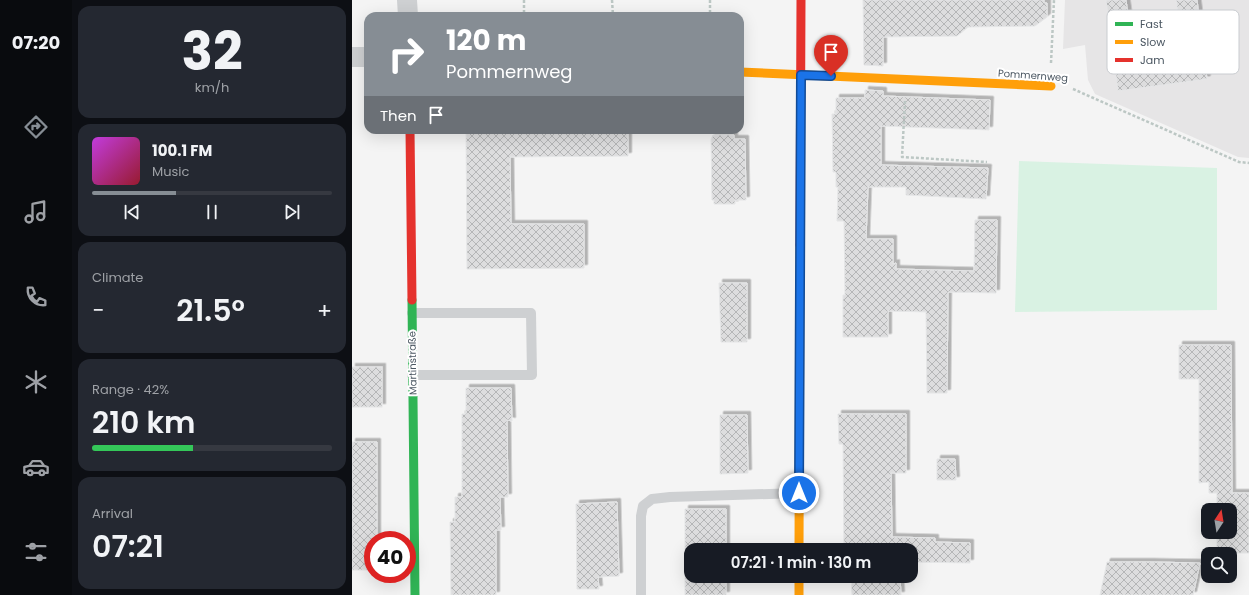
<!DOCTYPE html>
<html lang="en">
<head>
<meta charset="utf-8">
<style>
  :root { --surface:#171b24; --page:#242831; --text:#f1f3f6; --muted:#9ea1a6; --line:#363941; --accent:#868d94 }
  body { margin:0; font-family:Poppins,sans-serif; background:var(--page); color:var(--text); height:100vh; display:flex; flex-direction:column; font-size:15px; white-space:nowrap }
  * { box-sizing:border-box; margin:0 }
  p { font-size:13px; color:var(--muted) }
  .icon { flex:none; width:22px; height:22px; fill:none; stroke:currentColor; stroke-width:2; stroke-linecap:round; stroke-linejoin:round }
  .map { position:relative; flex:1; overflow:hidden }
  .panel { display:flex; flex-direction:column; gap:6px; padding:6px; background:#0d0f14; width:280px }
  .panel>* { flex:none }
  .hud { position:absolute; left:12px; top:12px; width:380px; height:122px; border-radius:12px; box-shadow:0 4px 16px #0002; background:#868d94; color:#fff; overflow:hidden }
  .needle { width:26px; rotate:12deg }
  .controls { position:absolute; left:849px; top:503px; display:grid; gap:8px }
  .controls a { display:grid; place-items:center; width:36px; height:36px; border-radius:8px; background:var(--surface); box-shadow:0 4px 16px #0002; font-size:20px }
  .speed { position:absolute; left:12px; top:531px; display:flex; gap:8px; font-size:20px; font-weight:700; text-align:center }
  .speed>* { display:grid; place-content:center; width:52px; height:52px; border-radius:50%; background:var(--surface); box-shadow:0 4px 16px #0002; line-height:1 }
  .speed .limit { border:6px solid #d22; background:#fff; color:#111 }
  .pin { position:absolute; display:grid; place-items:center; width:34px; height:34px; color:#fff; margin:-41px -17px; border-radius:50% 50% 50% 0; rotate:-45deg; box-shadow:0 0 4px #0007 }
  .pin .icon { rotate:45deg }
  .me { position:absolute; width:44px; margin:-22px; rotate:0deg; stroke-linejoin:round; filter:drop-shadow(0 0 3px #0008) }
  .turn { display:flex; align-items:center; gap:14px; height:84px; padding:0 16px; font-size:18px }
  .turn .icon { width:52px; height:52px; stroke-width:2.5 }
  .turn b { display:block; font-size:28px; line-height:34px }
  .then { display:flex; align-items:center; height:38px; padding:0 16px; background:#0003; gap:8px; font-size:15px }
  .big { font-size:30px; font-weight:600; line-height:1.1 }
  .panel .widget { flex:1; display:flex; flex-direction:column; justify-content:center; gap:6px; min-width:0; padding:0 14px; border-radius:12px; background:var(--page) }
  .panel .dial { align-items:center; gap:0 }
  .dial b { font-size:52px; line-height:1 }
  .song { display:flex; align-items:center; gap:12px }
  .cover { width:48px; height:48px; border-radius:6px; background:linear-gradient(135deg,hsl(290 70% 55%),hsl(350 70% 35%)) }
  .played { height:4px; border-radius:2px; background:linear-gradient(90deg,var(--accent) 35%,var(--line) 35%) }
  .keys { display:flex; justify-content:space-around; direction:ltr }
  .heat { display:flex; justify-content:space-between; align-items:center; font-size:22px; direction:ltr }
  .charge { height:6px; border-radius:3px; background:linear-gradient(90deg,#34c759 42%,var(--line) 0) }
  .trip { position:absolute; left:332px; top:543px; width:234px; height:40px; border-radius:12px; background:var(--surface); box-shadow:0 4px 16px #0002; font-weight:600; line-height:40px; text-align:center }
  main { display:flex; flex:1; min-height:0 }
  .menu { display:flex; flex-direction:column; width:72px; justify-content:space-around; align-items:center; background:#090b0e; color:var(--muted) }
  .menu .icon { width:28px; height:28px }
  .menu .active { color:var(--accent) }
  .menu b { font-size:18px; color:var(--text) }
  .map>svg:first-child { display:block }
  .education { fill:#e6e5e6 }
  .pitch { fill:#d9f2e3 }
  .building { fill:url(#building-cross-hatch); stroke:#e5e6e7; filter:url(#shadow) }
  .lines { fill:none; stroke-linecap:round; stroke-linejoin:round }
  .path { stroke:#bcc7c4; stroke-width:2.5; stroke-dasharray:3 2; stroke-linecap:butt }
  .lane { stroke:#ced0d2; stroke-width:10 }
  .street { stroke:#ced0d2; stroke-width:20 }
  .fast { stroke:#30b455; stroke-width:9 }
  .slow { stroke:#ff9f0a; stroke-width:9 }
  .jam { stroke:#e5322d; stroke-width:9 }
  .route-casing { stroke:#114b97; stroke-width:10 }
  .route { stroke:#1a73e8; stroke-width:7 }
  .labels { text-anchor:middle; stroke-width:4; stroke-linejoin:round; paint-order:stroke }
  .street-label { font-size:10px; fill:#4a5661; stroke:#fff }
  .key { fill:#fff; stroke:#c9ccd0; stroke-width:1 }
  .key-label { font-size:11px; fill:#4a5661 }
</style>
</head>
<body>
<main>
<nav class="menu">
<b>07:20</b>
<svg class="icon active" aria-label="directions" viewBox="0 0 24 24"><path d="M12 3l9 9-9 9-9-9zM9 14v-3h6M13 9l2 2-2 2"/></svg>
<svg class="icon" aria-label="music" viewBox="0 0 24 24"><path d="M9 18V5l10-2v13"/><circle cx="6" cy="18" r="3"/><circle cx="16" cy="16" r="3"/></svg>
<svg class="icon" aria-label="phone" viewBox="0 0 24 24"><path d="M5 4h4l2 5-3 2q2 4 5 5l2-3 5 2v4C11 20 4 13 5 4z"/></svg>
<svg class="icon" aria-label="climate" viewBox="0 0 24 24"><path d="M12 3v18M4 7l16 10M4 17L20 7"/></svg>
<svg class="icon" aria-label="car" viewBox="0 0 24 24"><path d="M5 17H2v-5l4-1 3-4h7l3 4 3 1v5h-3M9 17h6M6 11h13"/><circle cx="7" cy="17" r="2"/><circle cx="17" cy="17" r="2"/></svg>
<svg class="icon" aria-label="filters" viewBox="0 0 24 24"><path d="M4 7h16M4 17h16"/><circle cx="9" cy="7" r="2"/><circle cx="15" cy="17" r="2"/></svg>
</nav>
<section class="panel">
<div class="widget dial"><b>32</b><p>km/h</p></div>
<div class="widget">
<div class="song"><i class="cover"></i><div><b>100.1 FM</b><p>Music</p></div></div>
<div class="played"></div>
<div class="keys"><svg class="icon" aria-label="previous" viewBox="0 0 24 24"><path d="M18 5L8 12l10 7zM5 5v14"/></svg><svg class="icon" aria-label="pause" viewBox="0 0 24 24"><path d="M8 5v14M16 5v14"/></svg><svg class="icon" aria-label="next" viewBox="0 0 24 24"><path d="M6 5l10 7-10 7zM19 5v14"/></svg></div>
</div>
<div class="widget"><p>Climate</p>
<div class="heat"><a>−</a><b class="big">21.5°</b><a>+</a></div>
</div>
<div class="widget"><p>Range · 42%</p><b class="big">210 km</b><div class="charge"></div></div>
<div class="widget"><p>Arrival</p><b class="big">07:21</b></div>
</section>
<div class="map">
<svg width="897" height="595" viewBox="0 0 897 595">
  <defs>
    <pattern id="building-cross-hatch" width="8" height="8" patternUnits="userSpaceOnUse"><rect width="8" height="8" fill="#ddddde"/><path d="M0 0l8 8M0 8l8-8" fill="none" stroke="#b5b6b7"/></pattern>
    <filter id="shadow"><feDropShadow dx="3.5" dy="-3.5" stdDeviation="0" flood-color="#0004"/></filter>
  </defs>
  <rect width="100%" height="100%" fill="#f4f4f4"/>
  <path class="education" d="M713,0H897V158L886,157L743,94L736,80L733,45L711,49Z"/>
  <path class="pitch" d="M667,161L865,168V310L663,312Z"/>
  <g class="building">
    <path d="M511,0H692V3H695V17L683,26L616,27L605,36L531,37V66L512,65Z"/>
    <path d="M754,0H774L777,21L826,14L824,0H845L855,79L766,91Z"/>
    <path d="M513,90L531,91V96L638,100L637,130L529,126V165L636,168L634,199L554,195V187H516L514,239H541V264L544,263V269L622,271L623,220H645L644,293L596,292L595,393H575L574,312L536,311V337H491V295H493L492,221H485L486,187H484V172H481L480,114H484V98H513Z"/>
    <path d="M114,130H276V156L158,157L159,224H232V268L115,269Z"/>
    <path d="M361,135H382V139H393L394,200H383V204H362V200H360L359,139Z"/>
    <path d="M367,283H395V342H369Z"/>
    <path d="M827,345H879L880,493H897V553H865V532H878V510H865V493H857V482L847,483V379H827Z"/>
    <rect x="0" y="367" width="30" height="40"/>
    <path d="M114,388H159L160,421L155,420L156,497H148L149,530H144V595H99L98,522H103V497H110V414H114Z"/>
    <path d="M486,414H554V473H539L540,537L583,538V542L618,543V563L559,562V550H492L491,444H487Z"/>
    <path d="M368,415H395L396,473L368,474Z"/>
    <path d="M0,442H25V540H21V570H0Z"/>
    <path d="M585,459H603L604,480H585Z"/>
    <path d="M265,502L267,576L246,577L247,589H225L224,504Z"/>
    <path d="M333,509H374V550H339V576H374V595H333Z"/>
    <path d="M755,562H799L848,563L841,595H748Z"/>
    <path d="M499,576H548L549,595H500Z"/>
  </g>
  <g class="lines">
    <g class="path">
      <path d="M172,0V16"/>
      <path d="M260,0L261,16"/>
      <path d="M358,0V16"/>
      <path d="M699,63L702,0"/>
      <path d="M721,89L887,162L897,163"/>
      <path d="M553,101L550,157L635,162"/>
    </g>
    <g class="lane">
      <path d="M60,313H179L180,375H60"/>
      <path d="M289,595V516L291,506L300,499L318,497L447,493"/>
    </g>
    <g class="street">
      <path d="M55,0L56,16"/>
      <path d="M0,57H16"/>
    </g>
    <path class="fast" d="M60,300L63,595"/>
    <g class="slow">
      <path d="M388,72L699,86"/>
      <path d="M447,550L448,245"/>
      <path d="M447,576V595"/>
    </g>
    <g class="jam">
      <path d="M58,130L60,300"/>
      <path d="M448,245L449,0"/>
    </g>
  </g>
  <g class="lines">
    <g class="route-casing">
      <path id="route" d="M447,493L449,75L479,76"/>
    </g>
    <use href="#route" class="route"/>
  </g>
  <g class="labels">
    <g class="street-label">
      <text transform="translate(681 75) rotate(4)" y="4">Pommernweg</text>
      <text transform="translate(60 363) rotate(-91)" y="4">Martinstraße</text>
    </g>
  </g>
  <rect x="755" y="10" width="132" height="64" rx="6" class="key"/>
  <rect x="763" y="22" width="18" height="4" fill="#30b455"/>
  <rect x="763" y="40" width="18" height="4" fill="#ff9f0a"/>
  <rect x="763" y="58" width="18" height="4" fill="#e5322d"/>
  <g class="key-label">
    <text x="788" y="28">Fast</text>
    <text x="788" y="46">Slow</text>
    <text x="788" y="64">Jam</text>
  </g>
</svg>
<div class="controls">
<a><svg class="needle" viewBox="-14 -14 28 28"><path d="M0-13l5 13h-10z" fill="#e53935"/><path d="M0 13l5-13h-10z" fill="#9ea1a6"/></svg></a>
<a><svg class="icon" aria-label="search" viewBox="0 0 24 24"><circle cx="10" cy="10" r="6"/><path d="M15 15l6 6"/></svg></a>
</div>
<div class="speed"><div class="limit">40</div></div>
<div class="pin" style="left:479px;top:76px;background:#d93025"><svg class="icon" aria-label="arrive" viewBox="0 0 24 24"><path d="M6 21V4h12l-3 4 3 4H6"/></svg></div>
<svg class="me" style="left:447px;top:493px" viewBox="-20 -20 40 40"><circle r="17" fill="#1a73e8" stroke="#fff" stroke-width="3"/><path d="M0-11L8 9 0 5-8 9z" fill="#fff"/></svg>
<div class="trip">07:21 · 1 min · 130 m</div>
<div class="hud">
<div class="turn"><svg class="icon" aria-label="right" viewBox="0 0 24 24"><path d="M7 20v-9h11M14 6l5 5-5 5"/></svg><div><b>120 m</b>Pommernweg</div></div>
<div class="then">Then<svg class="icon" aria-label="arrive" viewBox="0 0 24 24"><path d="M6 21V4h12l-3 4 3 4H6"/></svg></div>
</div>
</div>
</main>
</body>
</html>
